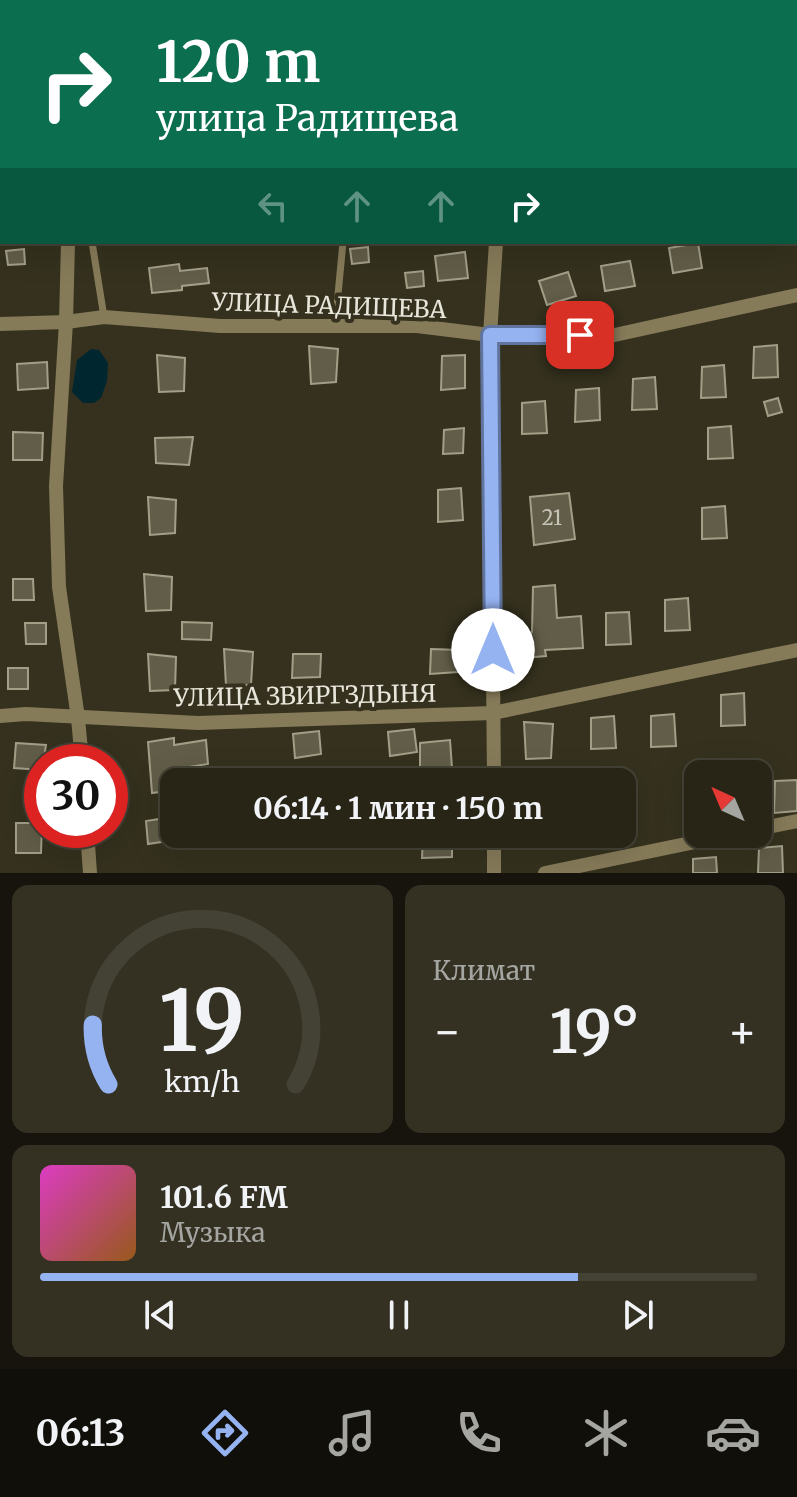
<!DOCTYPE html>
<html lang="ru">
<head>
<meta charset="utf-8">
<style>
  :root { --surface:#282516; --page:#343123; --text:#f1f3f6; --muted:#a5a5a1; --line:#444235; --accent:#95b2f1 }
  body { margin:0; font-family:Merriweather,serif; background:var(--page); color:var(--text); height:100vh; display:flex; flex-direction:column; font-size:30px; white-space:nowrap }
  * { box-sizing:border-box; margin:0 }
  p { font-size:26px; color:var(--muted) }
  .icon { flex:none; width:44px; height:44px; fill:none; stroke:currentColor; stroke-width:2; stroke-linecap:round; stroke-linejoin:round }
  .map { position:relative; height:873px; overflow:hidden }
  .side { display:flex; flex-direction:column; gap:12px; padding:12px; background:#16140c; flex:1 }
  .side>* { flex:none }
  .top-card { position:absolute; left:0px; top:0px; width:798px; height:244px; box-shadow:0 8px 32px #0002,0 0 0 2px var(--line); background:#0b6e4f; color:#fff; overflow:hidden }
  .needle { width:52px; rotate:316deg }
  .fabs { position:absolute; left:684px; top:760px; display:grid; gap:16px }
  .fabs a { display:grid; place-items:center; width:88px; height:88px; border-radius:16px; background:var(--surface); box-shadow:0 8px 32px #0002,0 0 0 2px var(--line); font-size:40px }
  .speed { position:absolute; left:24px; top:744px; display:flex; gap:16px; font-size:40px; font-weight:700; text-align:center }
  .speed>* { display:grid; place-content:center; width:104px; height:104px; border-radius:50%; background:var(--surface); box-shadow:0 8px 32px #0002,0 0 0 2px var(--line); line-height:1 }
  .speed .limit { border:12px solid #d22; background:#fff; color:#111 }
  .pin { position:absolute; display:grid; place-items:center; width:68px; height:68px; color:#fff; margin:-34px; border-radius:16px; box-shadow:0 4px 12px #0006 }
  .me { position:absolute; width:88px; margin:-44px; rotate:0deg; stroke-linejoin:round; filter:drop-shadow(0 0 6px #0008) }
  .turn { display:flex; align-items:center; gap:28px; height:168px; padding:0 24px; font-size:36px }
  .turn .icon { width:104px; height:104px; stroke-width:2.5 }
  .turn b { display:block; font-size:56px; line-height:68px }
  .lanes { display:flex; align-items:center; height:76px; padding:0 24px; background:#0003; justify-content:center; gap:40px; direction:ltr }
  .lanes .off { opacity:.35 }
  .big { font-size:60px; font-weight:700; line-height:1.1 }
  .side .tile { flex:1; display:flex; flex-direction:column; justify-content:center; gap:12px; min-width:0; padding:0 28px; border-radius:16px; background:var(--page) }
  .side .dial { align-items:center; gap:0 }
  .dial svg { height:208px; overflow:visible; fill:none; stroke:var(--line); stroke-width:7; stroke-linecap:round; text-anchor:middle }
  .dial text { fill:var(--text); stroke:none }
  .song { display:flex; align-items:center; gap:24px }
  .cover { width:96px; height:96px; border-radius:12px; background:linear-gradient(135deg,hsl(310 70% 55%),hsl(30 70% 35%)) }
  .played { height:8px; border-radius:4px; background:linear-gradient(90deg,var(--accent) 75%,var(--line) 75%) }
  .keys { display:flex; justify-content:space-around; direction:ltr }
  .heat { display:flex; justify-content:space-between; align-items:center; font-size:44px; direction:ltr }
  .side .tiles { flex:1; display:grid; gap:12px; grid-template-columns:1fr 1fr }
  .tile:last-child { grid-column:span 2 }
  .trip { position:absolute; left:160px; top:768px; width:476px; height:80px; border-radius:16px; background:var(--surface); box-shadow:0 8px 32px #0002,0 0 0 2px var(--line); font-weight:700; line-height:80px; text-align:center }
  .dock { display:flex; height:128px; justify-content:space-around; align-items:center; background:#100f09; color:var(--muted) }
  .dock .icon { width:56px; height:56px }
  .dock .current { color:var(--accent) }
  .dock b { font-size:36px; color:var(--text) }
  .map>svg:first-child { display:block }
  .water { fill:#002630 }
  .building { fill:#615d48; stroke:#a39e88; stroke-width:2 }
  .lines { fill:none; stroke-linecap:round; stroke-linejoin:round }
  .service { stroke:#867b59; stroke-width:7 }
  .minor { stroke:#867b59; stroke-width:14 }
  .route-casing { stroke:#61749d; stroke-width:20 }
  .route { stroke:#95b2f1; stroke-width:14 }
  .labels { text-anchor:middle; stroke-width:8; stroke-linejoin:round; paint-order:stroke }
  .number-label { font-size:20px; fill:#c6c4b6 }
  .street-label { font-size:24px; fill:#e8e6da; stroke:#35311e }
</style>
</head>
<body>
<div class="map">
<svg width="797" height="873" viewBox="0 0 797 873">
  <rect width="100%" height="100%" fill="#35311e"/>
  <path class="water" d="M91,349L99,350L108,363L107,381L101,398L94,403H83L72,392L77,360Z"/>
  <g class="building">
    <path d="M698,243L702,268L673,273L669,248Z"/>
    <path d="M368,247L369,262L352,264L350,249Z"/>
    <path d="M24,249L25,264L8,265L6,251Z"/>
    <path d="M465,252L468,278L438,281L435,256Z"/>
    <path d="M630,261L635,286L605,291L601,266Z"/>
    <path d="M179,264L180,271L207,268L209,283L182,286V290L152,293L149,268Z"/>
    <path d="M423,271L424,286L407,288L405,273Z"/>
    <path d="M568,272L576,296L547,305L539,281Z"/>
    <path d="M777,345L778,377L753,378L754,347Z"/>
    <path d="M309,346L338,349L336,382L311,384Z"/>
    <path d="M157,355L185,358L184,391L159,392Z"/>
    <path d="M465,355V388L441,390L442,356Z"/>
    <path d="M47,362L48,388L18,390L17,364Z"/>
    <path d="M724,365L726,397L701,398L702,367Z"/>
    <path d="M655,377L657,409L632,410L633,379Z"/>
    <path d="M599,388L600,420L575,422L576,390Z"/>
    <path d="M778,398L782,412L768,416L764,402Z"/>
    <path d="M545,401L547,433L522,434V403Z"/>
    <path d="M731,426L733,458L708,459V428Z"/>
    <path d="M464,428L463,453L443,454L444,430Z"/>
    <path d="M13,432L43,433L42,460H13Z"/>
    <path d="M193,437L189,465L156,463L155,438Z"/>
    <path d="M461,488L463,520L438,522V490Z"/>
    <path d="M569,493L575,539L534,545L530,497Z"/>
    <path d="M148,497L176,500L175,533L150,535Z"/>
    <path d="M725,506L727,538L702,539V508Z"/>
    <path d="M144,574L172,577L171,610L146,611Z"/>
    <path d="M13,579H33L34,600H13Z"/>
    <path d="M555,585L557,618L581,616L583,648L545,650L546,656L524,658L523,634L532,632L533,587Z"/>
    <path d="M688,598L690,630L665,631V600Z"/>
    <path d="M629,612L631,644L606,645V613Z"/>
    <path d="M182,622L212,623L211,640L182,639Z"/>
    <path d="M25,623H46V644H26Z"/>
    <path d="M224,649L253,652L251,685L226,686Z"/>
    <path d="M431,649L459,650L458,672L430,674Z"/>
    <path d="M148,654L176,657L175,690L150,691Z"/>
    <path d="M293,654H321L320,677L292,678Z"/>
    <rect x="8" y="668" width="20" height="21"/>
    <path d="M744,693L745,725L721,726V695Z"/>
    <path d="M674,714L676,746L651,747V716Z"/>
    <path d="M614,716L616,748L591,749V718Z"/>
    <path d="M524,722L553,724L551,758L526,759Z"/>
    <path d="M414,729L417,752L390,756L388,732Z"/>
    <path d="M319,731L321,754L295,758L293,734Z"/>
    <path d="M174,738V745L206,740L208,764L176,769L178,782H174V790L152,793L148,742Z"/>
    <path d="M450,740L453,782H420V743Z"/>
    <path d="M16,743L46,745L42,770L14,768Z"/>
    <path d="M797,780V811L774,813L775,781Z"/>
    <path d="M172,817L175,840L148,844L146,821Z"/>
    <path d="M16,823H42L41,853H16Z"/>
    <path d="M423,834H452V857L422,858Z"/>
    <path d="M782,846L783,873H758L759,848Z"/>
    <path d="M716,857L717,873H693V859Z"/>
  </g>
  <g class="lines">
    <g class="service">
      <path d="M92,242L104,317"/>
      <path d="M335,326L343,242"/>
    </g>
    <g class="minor">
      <path d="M77,2V0"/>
      <path d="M510,2V0"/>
      <path d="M68,242L66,322L56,486L59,587L78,718L82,762"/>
      <path d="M0,324L66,322L104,317L220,326H417L490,335L610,336L797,295"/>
      <path d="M0,716L26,714L198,723L493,713L797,650"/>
      <path d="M494,782L490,335L496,242"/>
      <path d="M758,829L797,821"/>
      <path d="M87,830L90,873"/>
      <path d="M494,834V873"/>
      <path d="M545,873L734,834"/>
    </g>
  </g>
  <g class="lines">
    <g class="route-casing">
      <path id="route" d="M493,650L490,335H580"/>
    </g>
    <use href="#route" class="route"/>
  </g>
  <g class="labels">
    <g class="number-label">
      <text x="552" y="525">21</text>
    </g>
    <g class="street-label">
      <text transform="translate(329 306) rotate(2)" y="8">УЛИЦА РАДИЩЕВА</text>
      <text transform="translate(305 696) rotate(-1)" y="8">УЛИЦА ЗВИРГЗДЫНЯ</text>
    </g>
  </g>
</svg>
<div class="fabs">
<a><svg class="needle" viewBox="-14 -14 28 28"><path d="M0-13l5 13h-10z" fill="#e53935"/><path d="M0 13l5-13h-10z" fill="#a5a5a1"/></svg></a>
</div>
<div class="speed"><div class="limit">30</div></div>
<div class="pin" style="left:580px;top:335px;background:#d93025"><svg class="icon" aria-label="arrive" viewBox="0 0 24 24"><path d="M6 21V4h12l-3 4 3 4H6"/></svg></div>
<svg class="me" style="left:493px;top:650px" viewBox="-20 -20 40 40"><circle r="19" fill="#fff"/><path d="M0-13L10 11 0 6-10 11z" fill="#95b2f1"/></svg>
<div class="trip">06:14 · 1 мин · 150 m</div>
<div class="top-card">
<div class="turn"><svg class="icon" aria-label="right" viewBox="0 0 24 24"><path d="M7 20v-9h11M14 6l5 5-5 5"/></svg><div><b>120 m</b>улица Радищева</div></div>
<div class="lanes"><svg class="icon off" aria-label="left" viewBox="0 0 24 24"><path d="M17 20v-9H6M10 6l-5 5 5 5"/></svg><svg class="icon off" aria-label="ahead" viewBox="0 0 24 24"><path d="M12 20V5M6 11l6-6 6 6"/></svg><svg class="icon off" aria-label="ahead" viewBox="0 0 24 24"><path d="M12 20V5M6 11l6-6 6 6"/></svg><svg class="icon" aria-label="right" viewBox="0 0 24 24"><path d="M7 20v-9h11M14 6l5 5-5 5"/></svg></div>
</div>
</div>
<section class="side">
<div class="tiles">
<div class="tile dial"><svg viewBox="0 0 100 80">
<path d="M14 69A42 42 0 1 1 86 69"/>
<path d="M14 69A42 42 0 0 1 8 46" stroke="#95b2f1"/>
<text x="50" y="56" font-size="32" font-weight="700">19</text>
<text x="50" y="72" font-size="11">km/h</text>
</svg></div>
<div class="tile"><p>Климат</p>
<div class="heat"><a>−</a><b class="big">19°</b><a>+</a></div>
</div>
<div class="tile">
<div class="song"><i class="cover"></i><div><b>101.6 FM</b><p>Музыка</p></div></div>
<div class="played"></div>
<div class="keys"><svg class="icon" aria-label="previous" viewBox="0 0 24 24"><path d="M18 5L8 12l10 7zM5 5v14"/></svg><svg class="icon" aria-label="pause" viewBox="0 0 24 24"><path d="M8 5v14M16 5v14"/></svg><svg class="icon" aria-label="next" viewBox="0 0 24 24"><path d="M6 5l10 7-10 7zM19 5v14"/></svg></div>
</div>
</div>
</section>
<nav class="dock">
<b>06:13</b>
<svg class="icon current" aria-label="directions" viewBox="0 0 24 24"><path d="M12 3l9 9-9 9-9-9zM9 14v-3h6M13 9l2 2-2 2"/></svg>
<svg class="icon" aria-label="music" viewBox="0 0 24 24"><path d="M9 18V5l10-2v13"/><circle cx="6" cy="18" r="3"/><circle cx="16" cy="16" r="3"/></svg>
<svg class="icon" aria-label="phone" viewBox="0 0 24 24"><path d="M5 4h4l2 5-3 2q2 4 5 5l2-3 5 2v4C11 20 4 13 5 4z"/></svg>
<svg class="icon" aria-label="climate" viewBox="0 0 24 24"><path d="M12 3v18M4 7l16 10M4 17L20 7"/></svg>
<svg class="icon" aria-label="car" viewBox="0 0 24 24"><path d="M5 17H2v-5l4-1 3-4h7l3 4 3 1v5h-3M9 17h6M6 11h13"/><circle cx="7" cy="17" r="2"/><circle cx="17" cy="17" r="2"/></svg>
</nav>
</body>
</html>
